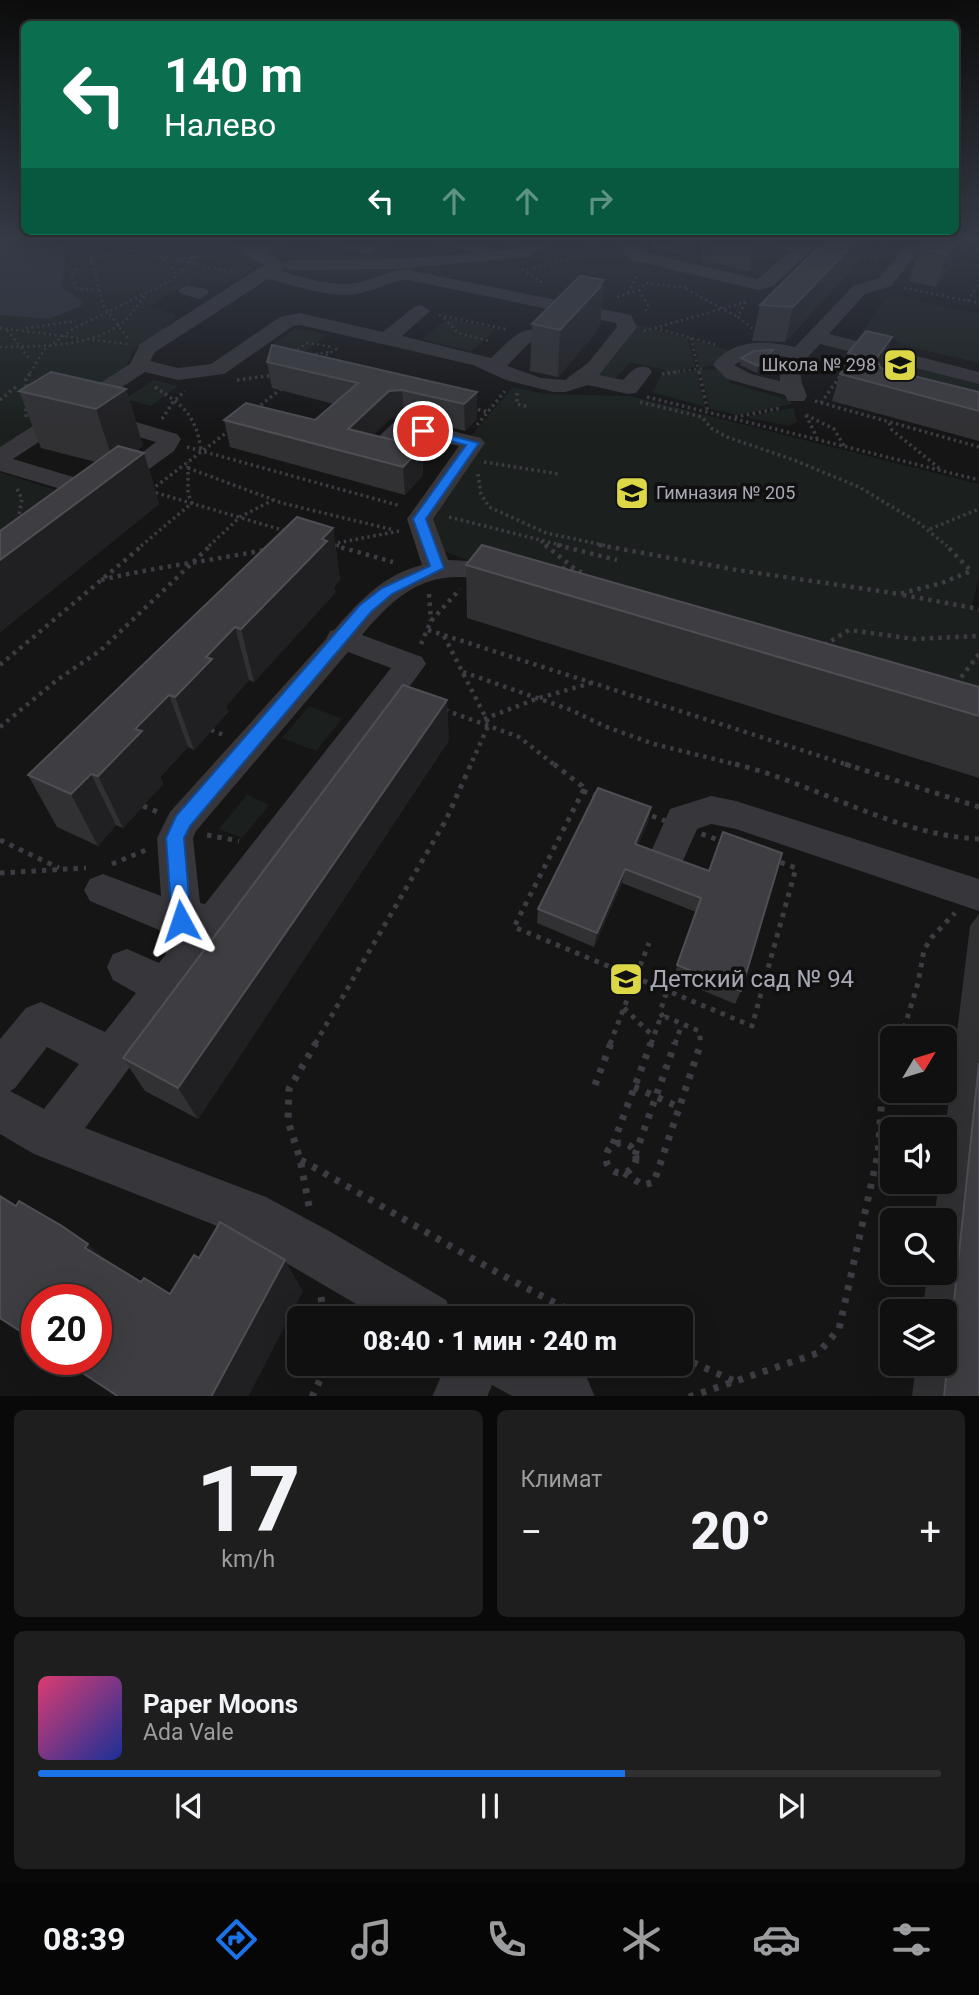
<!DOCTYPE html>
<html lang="ru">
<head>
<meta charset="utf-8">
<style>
  :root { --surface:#101010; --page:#1e1e1e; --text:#f1f3f6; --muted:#9c9d9f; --line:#303030; --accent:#1a73e8 }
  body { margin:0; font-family:Roboto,sans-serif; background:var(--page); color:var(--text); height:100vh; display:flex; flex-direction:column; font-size:26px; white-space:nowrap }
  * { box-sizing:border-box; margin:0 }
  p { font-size:23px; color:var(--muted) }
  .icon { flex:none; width:38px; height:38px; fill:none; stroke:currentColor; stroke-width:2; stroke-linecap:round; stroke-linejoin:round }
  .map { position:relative; height:1396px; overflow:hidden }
  .side { display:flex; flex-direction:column; gap:14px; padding:14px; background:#090909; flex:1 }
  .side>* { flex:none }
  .banner { position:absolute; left:21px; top:21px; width:938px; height:214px; border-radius:10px; box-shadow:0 7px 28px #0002,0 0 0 2px var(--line); background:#0b6e4f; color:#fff; overflow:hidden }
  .needle { width:46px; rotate:52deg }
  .fabs { position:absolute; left:880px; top:1026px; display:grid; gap:14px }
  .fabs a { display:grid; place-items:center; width:77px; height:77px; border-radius:10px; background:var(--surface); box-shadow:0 7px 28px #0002,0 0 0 2px var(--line); font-size:35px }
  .speed { position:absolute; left:21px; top:1284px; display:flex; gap:14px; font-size:35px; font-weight:700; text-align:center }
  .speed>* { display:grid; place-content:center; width:91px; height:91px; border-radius:50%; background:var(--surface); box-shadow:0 7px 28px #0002,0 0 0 2px var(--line); line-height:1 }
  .speed .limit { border:10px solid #d22; background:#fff; color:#111 }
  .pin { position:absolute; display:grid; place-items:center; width:60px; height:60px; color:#fff; margin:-30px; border:4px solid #fff; border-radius:50%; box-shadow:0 2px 7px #0007 }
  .me { position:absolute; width:77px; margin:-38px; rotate:355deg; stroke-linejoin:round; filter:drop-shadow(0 0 5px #0008) }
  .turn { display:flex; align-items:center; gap:24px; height:147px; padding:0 28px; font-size:32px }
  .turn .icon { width:91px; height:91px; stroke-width:2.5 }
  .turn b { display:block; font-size:49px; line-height:60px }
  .lanes { display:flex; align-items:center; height:66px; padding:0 28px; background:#0003; justify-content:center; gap:35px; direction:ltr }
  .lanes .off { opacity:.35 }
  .big { font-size:52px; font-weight:800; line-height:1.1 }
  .side .widget { flex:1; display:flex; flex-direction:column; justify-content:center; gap:10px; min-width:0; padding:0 24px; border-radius:10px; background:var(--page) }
  .side .dial { align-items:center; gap:0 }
  .dial b { font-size:91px; line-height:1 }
  .song { display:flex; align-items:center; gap:21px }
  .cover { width:84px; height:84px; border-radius:10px; background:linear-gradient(135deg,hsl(340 70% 55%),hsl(230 70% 35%)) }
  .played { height:7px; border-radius:4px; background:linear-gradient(90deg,var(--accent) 65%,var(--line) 65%) }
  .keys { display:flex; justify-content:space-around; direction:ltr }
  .heat { display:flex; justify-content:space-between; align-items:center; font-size:38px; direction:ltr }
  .side .tiles { flex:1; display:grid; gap:14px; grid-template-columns:1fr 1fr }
  .widget:last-child { grid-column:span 2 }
  .trip { position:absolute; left:287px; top:1306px; width:406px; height:70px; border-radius:10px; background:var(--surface); box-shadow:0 7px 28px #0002,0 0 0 2px var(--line); font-weight:800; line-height:70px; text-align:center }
  .dock { display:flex; height:112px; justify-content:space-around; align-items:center; background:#060606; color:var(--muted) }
  .dock .icon { width:49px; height:49px }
  .dock .selected { color:var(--accent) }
  .dock b { font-size:32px; color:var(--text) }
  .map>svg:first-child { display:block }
  .green { fill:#1b201e }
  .water { fill:#2c2f38 }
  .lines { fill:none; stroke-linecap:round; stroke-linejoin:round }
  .path-far4 { stroke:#3c3c42; stroke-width:2.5; stroke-dasharray:2 3.5; stroke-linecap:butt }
  .path-far3 { stroke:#3c3c42; stroke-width:3.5; stroke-dasharray:2.5 3.5; stroke-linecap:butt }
  .path-far2 { stroke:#3c3c42; stroke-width:4.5; stroke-dasharray:3.5 5; stroke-linecap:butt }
  .path-far1 { stroke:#3c3c42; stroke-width:5; stroke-dasharray:4.5 6; stroke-linecap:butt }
  .path { stroke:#3c3c42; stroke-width:7; stroke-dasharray:5 8; stroke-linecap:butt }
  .minor { fill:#37363b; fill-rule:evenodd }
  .wall { fill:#313134 }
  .shaded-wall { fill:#202022 }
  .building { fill:#3e3e42; stroke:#4e4e54; stroke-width:2 }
  .route { fill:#1a73e8; stroke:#114b97; stroke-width:2 }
  .labels { text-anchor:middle; stroke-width:7; stroke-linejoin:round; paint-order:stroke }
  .far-poi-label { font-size:18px; fill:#a8a8b5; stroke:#101011; text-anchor:end }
  .near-poi-label { font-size:24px; fill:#a8a8b5; stroke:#101011; text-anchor:start }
</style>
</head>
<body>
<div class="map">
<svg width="979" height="1397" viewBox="0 0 979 1397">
  <rect width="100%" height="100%" fill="#151516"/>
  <g class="green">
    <path d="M0,236H213L259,259C246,285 221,284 195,279L150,306L176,315L165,330L133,350L125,370L0,448Z"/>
    <path d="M889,295L979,314V363L902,345L893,338L862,331Z"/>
    <path d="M448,318L496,329L472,351L422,340Z"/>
    <path d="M632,323L688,339L695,367L663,373L665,370L630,362L614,380L600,377L598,374L632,333Z"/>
    <path d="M296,328L327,335L301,355L269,347Z"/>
    <path d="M693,340L730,350L718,364L700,368Z"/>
    <path d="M902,365L979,384V406L891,383Z"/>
    <path d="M719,369L730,383L789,400L793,404L737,415L710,409L700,370Z"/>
    <path d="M696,370L705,407L652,392L661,376Z"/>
    <path d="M153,380L178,386L151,406L125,399Z"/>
    <path d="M513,387L544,394L631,396L979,484V578L971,608L979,610V709L472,562L441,550L429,517L470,437Z"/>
    <path d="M793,408L797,421L789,426L745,417Z"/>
    <path d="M0,472L71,495L0,555Z"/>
    <path d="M309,706L342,719L316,751L282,738Z"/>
    <path d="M247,795L269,805L242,838L219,829Z"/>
  </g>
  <path class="water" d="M0,236C26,236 67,226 65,264C64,272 61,279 62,287L81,300V306L49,319L0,315Z"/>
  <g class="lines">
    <g class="path-far4">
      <path d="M70,236L72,243"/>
      <path d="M86,236L103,305L129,340"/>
      <path d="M879,236L887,250"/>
      <path d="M859,255L881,260"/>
      <path d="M863,256L873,236"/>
      <path d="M165,258L232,272"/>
      <path d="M178,259L222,255"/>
      <path d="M533,268L580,256L603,236"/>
      <path d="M522,269L544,284"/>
      <path d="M904,288L979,303"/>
      <path d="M686,289L738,317"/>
      <path d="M99,290L77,289L71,276C92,250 161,236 175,275"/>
      <path d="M639,290L648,306L644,313"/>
      <path d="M628,293L637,275"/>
      <path d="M617,297L639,290L646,283L689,288"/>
      <path d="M968,301L979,281"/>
      <path d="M745,302L738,317L757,332"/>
      <path d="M439,315L506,329"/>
      <path d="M444,318L458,333L490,341"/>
      <path d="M0,328L79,338"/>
      <path d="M26,328L76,321"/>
      <path d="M655,328L717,345"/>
      <path d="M7,330L29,358"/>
      <path d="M644,331L746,302"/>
      <path d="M691,338L699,373"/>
      <path d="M87,339L128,344"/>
      <path d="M0,347C38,346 90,348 122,323C132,315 138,304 146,294"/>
      <path d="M293,353L307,343L333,347"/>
      <path d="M310,355L329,352"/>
      <path d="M321,358L340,347"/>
      <path d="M30,373L44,350L73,329L172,280L192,261L195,236"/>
      <path d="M667,373L705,368"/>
      <path d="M841,373L843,371"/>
    </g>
    <g class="path-far3">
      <path d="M699,372L708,412"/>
      <path d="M662,374L679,372"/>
      <path d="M237,380L274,375"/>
      <path d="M155,387C183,406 195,413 201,449"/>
      <path d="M517,393V404L529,407"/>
      <path d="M647,397L979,480"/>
      <path d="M0,400L18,385"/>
      <path d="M815,401L979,447"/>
      <path d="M640,402L702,417L711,428L727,437L794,460L859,487L919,523L947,546"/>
      <path d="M821,403L843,372"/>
      <path d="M472,408L488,412"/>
      <path d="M256,409L282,388"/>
      <path d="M806,415L834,429L844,446"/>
      <path d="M806,415L817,438"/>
      <path d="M26,417V379L31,372"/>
      <path d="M735,417L781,408"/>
      <path d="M162,419L173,402L185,391"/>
      <path d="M889,423L892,430L939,468"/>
      <path d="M477,425L505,391"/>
      <path d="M187,447L401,506"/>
      <path d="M484,462L559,474"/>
      <path d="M188,468L282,503L394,530"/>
      <path d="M478,474L481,494L489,507L546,533L607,546"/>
      <path d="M17,489L22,499L18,520"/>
      <path d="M151,490L230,430"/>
      <path d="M150,491L289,532"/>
      <path d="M449,517L564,546"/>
      <path d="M930,529L979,509"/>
      <path d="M541,541L548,546"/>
      <path d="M331,544L339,546"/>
      <path d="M332,544L399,531"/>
      <path d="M141,546L192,503L188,494V462"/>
      <path d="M209,546L240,517L273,500"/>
    </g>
    <g class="path-far2">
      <path d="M333,545L393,562"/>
      <path d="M545,545L575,569"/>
      <path d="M557,545L617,560"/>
      <path d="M599,545L737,570L899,594L942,583L971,571L946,545"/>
      <path d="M562,568L582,572"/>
      <path d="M101,580C155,567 209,561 264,550"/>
      <path d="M429,594L431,621"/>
      <path d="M903,595L979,609"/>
      <path d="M428,630L851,766"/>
      <path d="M444,636L489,724L470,766"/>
      <path d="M421,644L431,621L460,589"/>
      <path d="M824,645L849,630L914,639L979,636"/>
      <path d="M0,665L143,545"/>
      <path d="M463,672L571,710L604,726L654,744L742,766"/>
      <path d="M956,684L979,654"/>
      <path d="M445,710L519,737L556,766"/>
      <path d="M484,719L536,699L591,683"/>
      <path d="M0,727L57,680L101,650L211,545"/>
      <path d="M211,730L224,735"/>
    </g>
    <g class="path-far1">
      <path d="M554,764L582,786L583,791"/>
      <path d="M735,764C817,784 894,835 979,839"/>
      <path d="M845,764L979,807"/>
      <path d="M583,791L796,868L752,1026L514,927Z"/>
      <path d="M143,806L158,812"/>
      <path d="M207,835L239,841"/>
      <path d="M0,840L59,868"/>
      <path d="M112,864L146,850"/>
      <path d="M0,873L86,868"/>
      <path d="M624,1008L653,1036"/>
      <path d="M663,1017L660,1012L667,991"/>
      <path d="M901,1038L918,983L924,950L932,937L955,913"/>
      <path d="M315,1044L446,820L471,764"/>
      <path d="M610,1044L649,943"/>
      <path d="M651,1044L660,1019L666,1017L699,1031L701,1044"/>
      <path d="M675,1044L682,1024"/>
    </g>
    <g class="path">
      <path d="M595,1085L611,1043"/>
      <path d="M634,1087L679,1107"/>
      <circle cx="621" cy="1158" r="15"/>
      <path d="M613,1144L651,1043"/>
      <path d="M635,1155L675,1043"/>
      <path d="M301,1160C396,1213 487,1271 586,1318"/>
      <path d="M624,1173L643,1185L654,1182L701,1043"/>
      <path d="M309,1206L300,1159L288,1121L289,1089L316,1043"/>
      <path d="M321,1297L324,1318"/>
      <path d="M681,1357L734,1381"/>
      <path d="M312,1397L328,1363"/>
      <path d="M689,1397L818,1353L839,1329L878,1154L882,1096L892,1065"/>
    </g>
    <g class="minor">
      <path d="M212,236H233L254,247L276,236H297L267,253L284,263L292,260L399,259L476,253L421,239L419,236H447L486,245L488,249L486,252L523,247L541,236H561L527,257L399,269L292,270L284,267L280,271C303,277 331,287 355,283C374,280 388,269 408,270L631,315L637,327L599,375L623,380C632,371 636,364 649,368L652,372L636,393L628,394L588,385L565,392H553L506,380L473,365L300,325L293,326L224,374L178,380L145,372L13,459L100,485L156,442L90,423L87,418L90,413L98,411L177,434L181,439L174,451L109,498L100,500L91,498L0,471V447L130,364L140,344L264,265ZM268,279C295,285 327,298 355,294C374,292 389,280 408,280L616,323L617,327L588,363L565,380L541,378L507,366L529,343L544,334L541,330C520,325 505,345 491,358L402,336L430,311L421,305L414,307L383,332L300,313L280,317L211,364L178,368L150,361L155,352Z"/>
      <path d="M307,236H334L366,244L382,236H402L368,255L309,239Z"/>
      <path d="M630,236H647L639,246L644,252L757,279L791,251L740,239L738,236H768L800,243L808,236H826L773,286L758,290L632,260L623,253V245Z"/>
      <path d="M914,236H931L891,286L865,294L829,334L979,372V384L820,344C800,365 795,368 807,396L804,401H788L785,395L727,379L713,365C731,339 766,340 795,347L853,286L879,278ZM768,354L786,357L780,366V381L751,374L734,365L752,355Z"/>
      <path d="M187,285L206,289L209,293L200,299L181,294L178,290Z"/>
      <path d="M403,419L481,438L485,443L433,519L448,560L470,561L516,571L520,577L516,583C501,587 488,580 473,578C422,571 392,599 362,635L422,657L426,664L85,1128L266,1197L331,1232L446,1300L454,1318H380L235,1233L34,1154L0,1134V1039L26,1008L41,1002L105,1032L136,993L113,980L107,967L113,954L127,949L159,963L166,954L164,932L90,901L84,890L90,879L103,874L161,896L157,838L170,812L326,639L330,631L334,630C361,600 381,576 422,565L407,519L459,446L408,434L382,459H366L362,454L366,449L395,421ZM348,652L391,668L205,904L200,903L193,838L196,831ZM47,1047L79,1064L44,1109L10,1091L15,1088Z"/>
      <path d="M711,796L736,801L979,879V911L736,829L711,824L697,829L681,865L668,869L655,865L650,854L670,809Z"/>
      <path d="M447,1363H560L587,1378L595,1397H514L492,1385L487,1397H432Z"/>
    </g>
  </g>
  <g class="wall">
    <path d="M494,236H536L522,244L494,240Z"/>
    <path d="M653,236H771L768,253L748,271L710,262L703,263L698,238L676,254L651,248Z"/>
    <path d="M974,236L936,287L909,281L920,248Z"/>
    <path d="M861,259L785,342L752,341L760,305Z"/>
    <path d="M604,280L600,325L598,327L597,331L558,377L530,371L532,324Z"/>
    <path d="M892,337L884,363L881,368L979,392V441L832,401L840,374L843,370L848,353Z"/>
    <path d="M771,357L757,373L740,365L741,358Z"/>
    <path d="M267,362L477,392V419L465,431L404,416L391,418L373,435L422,447L423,475L405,495L230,447L224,420H315L334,404L272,388Z"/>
    <path d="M126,389L143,446L136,451L144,453L159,504L0,632V531L96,462L41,448L19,391Z"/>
    <path d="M333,528L340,580L334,587L335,593L254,682L249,680L226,706L228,712L194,750L188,747L160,777L163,784L123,828L116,825L98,846L57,827L28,775Z"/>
    <path d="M466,565L979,687V778L467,618Z"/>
    <path d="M449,740L198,1119L145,1091L123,1058Z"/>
    <path d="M651,807L648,822L638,845L709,871L741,991L735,1004L673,978L696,912L622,883L594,947L537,923L538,909Z"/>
    <path d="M979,914V1397H912L916,1363H945V1311H923L927,1272H945V1220H934L939,1181H945V1131L970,926Z"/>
  </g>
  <g class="shaded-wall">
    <path d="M522,236H536L522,244Z"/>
    <path d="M678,236H698V238L676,254Z"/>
    <path d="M707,236H715L710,262L703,263Z"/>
    <path d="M757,236H771L768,253L748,271L755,238Z"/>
    <path d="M861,236H867L861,259L785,342L793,307Z"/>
    <path d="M961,236H974L936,287L947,254Z"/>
    <path d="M604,280L600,325L598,327L597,331L558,377L560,330Z"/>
    <path d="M892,337L884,363L870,382L876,359Z"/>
    <path d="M773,350L771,357L757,373L758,366Z"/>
    <path d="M126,389L143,446L115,467L96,409Z"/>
    <path d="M402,390L404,416L391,418L354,454L348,429L389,391Z"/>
    <path d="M477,392V419L465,431L464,404Z"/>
    <path d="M422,447L423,475L405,495L403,467Z"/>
    <path d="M144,453L159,504L0,632V560Z"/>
    <path d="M333,528L340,580L334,587L335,593L254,682L241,629Z"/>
    <path d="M235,627L249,680L226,706L228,712L194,750L175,697L206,657Z"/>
    <path d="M169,695L188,747L160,777L163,784L123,828L98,776L135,729Z"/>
    <path d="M447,700L449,740L198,1119L178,1088Z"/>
    <path d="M91,774L116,825L98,846L71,794Z"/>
    <path d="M651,807L648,822L632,859L635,844Z"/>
    <path d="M625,869L622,883L594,947L597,933Z"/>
    <path d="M88,1244L123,1275L85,1248Z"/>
    <path d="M285,1260L303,1291L248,1397H211Z"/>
  </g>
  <g class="building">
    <path d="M830,236H861L793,307L760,305Z"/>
    <path d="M930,236H961L947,254L920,248Z"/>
    <path d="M580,276L604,280L599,285L601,286L560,330L532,324Z"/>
    <path d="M866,331L892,337L876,359L881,368L979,392V411L840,374L855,355L848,353Z"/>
    <path d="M272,345L477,392L464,404L402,390L389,391L348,429L422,447L403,467L224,420L246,403L315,420L358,383L267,362Z"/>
    <path d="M773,350L758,366L741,358L754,351Z"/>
    <path d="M51,372L126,389L96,409L19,391Z"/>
    <path d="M118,446L144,453L0,560V531Z"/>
    <path d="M297,517L333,528L322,539L327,541L241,629L235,627L206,657L212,659L175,697L169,695L135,729L142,731L98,776L91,774L71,794L28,775Z"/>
    <path d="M482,545L979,687V716L466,565Z"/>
    <path d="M403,685L447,700L178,1088L123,1058Z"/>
    <path d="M598,788L651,807L635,844L709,871L723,832L782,853L741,991L677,965L701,898L625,869L597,933L538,909Z"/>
    <path d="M979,1063V1397H944Z"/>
    <path d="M0,1196L16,1206L19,1201L62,1226L88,1244L85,1248L141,1282L144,1278L170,1294L194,1255L199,1258L220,1222L285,1260L211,1397H119L63,1360H96V1300H37V1342L0,1318Z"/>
  </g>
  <linearGradient id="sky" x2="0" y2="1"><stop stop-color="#0c0c0c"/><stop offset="0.55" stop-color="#353b47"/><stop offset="1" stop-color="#353b47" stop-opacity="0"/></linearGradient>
  <rect width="979" height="432" fill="url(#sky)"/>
  <path class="route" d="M423,428L479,443L426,519L444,568L392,594L371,612L190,826L184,838L191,921L188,927L181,930L175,927L172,921L166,838L176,816L360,605L382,588L430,566L413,519L466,445L419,433V429Z"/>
  <defs>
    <g id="school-square" transform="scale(1.75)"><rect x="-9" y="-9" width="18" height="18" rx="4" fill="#dcd747" stroke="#101011"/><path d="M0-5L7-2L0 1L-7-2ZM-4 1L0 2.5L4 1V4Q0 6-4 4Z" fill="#111"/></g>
  </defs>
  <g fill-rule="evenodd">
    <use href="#school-square" x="900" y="365"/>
    <use href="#school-square" x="632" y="493"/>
    <use href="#school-square" x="626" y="979"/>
  </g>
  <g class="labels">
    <g class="far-poi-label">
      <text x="876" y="371">Школа № 298</text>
      <text x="656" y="499" text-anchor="start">Гимназия № 205</text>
    </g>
    <g class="near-poi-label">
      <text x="650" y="987">Детский сад № 94</text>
    </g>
  </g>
</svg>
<div class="fabs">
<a><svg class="needle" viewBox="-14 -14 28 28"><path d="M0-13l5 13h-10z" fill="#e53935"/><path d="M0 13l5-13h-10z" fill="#9c9d9f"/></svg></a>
<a><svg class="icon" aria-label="sound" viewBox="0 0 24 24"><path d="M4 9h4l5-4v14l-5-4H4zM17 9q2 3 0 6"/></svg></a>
<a><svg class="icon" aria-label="search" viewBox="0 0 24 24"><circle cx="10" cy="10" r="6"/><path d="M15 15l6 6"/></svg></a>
<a><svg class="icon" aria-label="layers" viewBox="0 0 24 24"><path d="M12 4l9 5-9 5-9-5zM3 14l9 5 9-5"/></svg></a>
</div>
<div class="speed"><div class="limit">20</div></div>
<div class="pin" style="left:423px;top:431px;background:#d93025"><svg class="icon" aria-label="arrive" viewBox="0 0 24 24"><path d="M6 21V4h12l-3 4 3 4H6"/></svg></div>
<svg class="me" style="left:181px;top:921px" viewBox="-20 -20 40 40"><path d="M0-17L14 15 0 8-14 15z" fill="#1a73e8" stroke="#fff" stroke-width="4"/></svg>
<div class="trip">08:40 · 1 мин · 240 m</div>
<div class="banner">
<div class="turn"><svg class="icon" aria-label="left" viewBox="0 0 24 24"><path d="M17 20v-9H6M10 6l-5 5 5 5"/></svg><div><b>140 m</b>Налево</div></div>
<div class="lanes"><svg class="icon" aria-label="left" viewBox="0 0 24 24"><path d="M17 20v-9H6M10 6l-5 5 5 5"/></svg><svg class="icon off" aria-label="ahead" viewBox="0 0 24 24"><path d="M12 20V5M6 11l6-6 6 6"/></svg><svg class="icon off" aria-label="ahead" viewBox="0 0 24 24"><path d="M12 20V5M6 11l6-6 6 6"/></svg><svg class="icon off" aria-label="right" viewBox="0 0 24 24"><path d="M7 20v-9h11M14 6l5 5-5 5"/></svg></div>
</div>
</div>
<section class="side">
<div class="tiles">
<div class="widget dial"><b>17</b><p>km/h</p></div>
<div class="widget"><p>Климат</p>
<div class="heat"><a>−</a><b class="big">20°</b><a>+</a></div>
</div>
<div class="widget">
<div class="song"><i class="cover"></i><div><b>Paper Moons</b><p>Ada Vale</p></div></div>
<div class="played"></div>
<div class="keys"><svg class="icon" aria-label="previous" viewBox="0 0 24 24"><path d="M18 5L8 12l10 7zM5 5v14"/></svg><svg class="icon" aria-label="pause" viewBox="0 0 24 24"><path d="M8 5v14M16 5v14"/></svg><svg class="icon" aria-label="next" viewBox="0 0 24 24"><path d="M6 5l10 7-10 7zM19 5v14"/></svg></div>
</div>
</div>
</section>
<nav class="dock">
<b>08:39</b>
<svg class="icon selected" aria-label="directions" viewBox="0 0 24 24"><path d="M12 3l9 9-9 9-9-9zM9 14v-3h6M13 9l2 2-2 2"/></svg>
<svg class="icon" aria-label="music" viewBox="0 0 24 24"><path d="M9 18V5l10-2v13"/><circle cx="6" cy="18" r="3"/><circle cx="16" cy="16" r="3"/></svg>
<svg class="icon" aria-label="phone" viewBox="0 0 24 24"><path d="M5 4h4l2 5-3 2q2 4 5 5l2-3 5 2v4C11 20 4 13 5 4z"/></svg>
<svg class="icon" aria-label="climate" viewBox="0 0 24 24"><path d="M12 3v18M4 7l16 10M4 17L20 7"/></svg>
<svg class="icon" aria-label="car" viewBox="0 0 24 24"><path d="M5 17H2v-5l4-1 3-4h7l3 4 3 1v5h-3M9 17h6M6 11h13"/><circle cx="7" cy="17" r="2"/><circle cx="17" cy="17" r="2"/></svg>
<svg class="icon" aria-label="filters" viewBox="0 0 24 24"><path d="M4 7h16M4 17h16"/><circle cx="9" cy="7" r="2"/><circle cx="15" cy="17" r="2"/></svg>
</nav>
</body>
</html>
